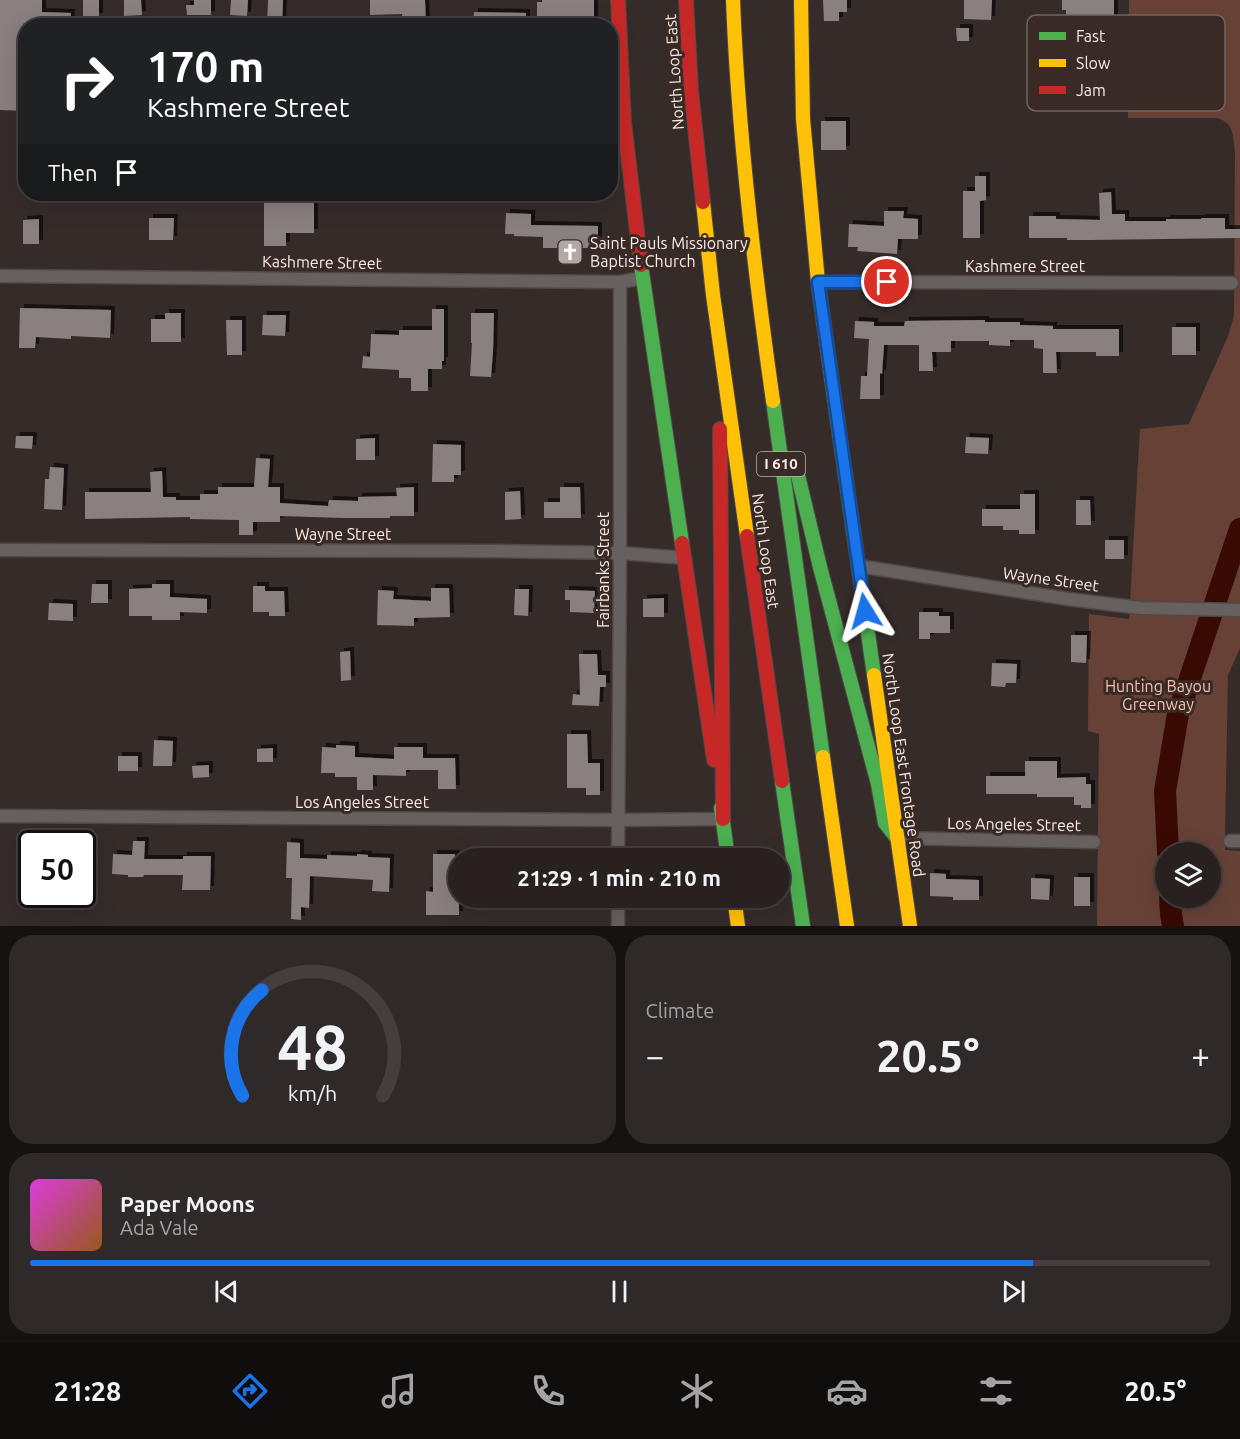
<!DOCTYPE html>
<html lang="en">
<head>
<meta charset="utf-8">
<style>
  :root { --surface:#282120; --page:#302929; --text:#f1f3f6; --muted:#a5a3a5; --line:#443e3e; --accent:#1a73e8 }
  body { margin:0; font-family:Ubuntu,sans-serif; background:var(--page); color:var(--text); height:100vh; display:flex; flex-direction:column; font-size:22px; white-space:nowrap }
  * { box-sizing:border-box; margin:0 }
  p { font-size:20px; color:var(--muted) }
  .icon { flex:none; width:33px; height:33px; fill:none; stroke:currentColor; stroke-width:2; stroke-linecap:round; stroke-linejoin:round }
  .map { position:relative; height:926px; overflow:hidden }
  .drawer { display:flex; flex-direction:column; gap:9px; padding:9px; background:#161212; flex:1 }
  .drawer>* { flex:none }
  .hud { position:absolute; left:18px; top:18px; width:600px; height:183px; border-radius:24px; box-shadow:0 6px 24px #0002,0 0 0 2px var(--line); background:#202124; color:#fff; overflow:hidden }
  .buttons { position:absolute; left:1155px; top:842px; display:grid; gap:12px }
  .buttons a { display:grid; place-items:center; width:66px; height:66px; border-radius:50%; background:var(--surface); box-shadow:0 6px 24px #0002,0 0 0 2px var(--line); font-size:30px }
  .speed { position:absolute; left:18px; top:830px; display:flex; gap:12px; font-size:30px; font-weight:700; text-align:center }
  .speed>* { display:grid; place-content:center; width:78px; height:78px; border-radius:50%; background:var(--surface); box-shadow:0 6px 24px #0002,0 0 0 2px var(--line); line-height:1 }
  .speed .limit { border:3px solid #111; border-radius:9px; background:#fff; color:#111 }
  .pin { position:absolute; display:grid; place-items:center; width:51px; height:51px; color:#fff; margin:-26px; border:3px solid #fff; border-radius:50%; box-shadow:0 2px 6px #0007 }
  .me { position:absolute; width:66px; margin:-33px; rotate:352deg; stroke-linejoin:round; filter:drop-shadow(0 0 4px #0008) }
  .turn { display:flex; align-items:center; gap:21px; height:126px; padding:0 30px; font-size:27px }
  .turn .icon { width:78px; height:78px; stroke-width:2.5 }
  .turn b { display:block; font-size:42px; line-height:51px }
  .then { display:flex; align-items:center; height:57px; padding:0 30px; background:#0003; gap:12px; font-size:22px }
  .big { font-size:45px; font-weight:600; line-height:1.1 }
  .drawer .card { flex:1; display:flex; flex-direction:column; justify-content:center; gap:9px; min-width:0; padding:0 21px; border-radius:24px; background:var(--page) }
  .drawer .dial { align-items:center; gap:0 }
  .dial svg { height:156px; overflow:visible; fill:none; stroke:var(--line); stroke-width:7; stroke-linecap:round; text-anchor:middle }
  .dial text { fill:var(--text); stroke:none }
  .song { display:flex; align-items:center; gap:18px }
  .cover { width:72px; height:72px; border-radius:9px; background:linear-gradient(135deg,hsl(300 70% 55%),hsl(30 70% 35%)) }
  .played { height:6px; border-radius:3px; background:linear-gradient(90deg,var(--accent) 85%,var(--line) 85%) }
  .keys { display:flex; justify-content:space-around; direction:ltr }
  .heat { display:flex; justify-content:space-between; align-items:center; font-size:33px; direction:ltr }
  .drawer .tiles { flex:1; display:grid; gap:9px; grid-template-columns:1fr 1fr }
  .card:last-child { grid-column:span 2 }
  .trip { position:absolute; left:448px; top:848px; width:342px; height:60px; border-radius:30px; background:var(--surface); box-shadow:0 6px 24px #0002,0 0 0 2px var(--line); font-weight:600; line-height:60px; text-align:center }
  .menu { display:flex; height:96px; justify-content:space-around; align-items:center; background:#100d0d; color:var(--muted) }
  .menu .icon { width:42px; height:42px }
  .menu .active { color:var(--accent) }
  .menu b { font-size:27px; color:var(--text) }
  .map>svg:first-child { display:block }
  .green { fill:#674136; fill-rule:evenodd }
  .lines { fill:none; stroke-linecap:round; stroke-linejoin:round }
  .river { stroke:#390904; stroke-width:22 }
  .building { fill:#89817f; filter:url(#shadow) }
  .street-casing { stroke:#504846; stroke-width:15 }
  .fast-casing { stroke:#504846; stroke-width:16 }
  .slow-casing { stroke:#504846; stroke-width:16 }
  .jam-casing { stroke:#504846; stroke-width:16 }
  .street { stroke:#66605e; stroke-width:12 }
  .fast { stroke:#4caf50; stroke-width:14 }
  .slow { stroke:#ffc107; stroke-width:14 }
  .jam { stroke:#c62828; stroke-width:14 }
  .route-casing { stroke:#114b97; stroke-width:15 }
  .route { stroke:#1a73e8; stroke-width:10 }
  .labels { text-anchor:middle; stroke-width:6; stroke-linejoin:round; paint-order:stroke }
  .shield { fill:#392a25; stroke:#bdb1ad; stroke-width:1.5 }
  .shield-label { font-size:15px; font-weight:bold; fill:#f6ebe7 }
  .street-label { font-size:16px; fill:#f6ebe7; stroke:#392a25 }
  .poi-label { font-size:16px; fill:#f6ebe7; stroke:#392a25; text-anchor:start }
  .park-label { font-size:16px; fill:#f7c0b0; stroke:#392a25 }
  .key { fill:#392a25; stroke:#72645f; stroke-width:1.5 }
  .key-label { font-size:16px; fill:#f6ebe7 }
</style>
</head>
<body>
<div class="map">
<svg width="1240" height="926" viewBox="0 0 1240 926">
  <defs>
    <filter id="shadow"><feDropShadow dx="4" dy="-4" stdDeviation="0" flood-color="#0009"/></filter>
  </defs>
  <rect width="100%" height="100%" fill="#352c2a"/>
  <path class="green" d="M1129,0H1240V648L1228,675L1225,838V850L1240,851V926H1097L1099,734L1088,731L1089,614L1129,619L1140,429L1189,424L1228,336L1234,316L1235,153C1233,137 1235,123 1217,118H1128ZM1166,852H1210V897H1166Z"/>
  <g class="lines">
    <g class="river">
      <path d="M1168,852L1165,791L1178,714L1240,529"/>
      <path d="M1170,897L1171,914L1173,926"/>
    </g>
  </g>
  <g class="building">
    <path d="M0,0H42V12L71,13L70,26H26V111L0,110Z"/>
    <rect x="83" y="0" width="16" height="17"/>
    <path d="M124,0H141L142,15L124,16Z"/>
    <path d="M194,0H211V15H187L186,5H194Z"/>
    <path d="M231,0H248L247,16L230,15Z"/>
    <path d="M268,0H283L282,26H267Z"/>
    <path d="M370,0H425L426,26H402V14L370,15Z"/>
    <path d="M542,0H594V26H573V19H537V2H542Z"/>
    <path d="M823,0H847V12H839V21H824Z"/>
    <path d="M964,0H992L991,20L964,19Z"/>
    <path d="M1062,0H1114V31H1098V25H1066V10H1062Z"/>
    <path d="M474,12L526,13V26H473Z"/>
    <path d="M956,28H969V41H957Z"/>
    <rect x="821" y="121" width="25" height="29"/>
    <path d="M975,176H986V200L980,201V238H963V191H975Z"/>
    <path d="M1111,192L1112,214H1125V221H1166V219H1201V218H1225V229H1240V238L1090,240H1067V238H1029V216H1056V219L1100,220L1099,193Z"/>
    <path d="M272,195H286V203H314V233H286V246H264V202H272Z"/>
    <path d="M884,211H904L903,218L918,219V239H898L897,254L857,251L858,247H848L849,224L884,226Z"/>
    <path d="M506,213L531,214V225L598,226V248H543V237L514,236V234H505Z"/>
    <path d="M149,218H174L173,240H149Z"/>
    <path d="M39,219V244H23V220Z"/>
    <path d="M20,308L111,310L110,338L71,336V339L36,337L35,348H19Z"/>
    <path d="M432,309H444V361H442V369H428V391H411V378H399V370L362,368L363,356L370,357L371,334L399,335V330H432Z"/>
    <path d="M165,313H181V342H151V319H165Z"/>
    <path d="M471,313H494L493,351L491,377L470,376L472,343H471Z"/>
    <path d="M263,315H286L285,336L262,335Z"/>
    <path d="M226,320H242V355H227Z"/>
    <path d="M985,320V322H1020V325L1053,326V329H1119V356H1096V352H1056L1057,373H1043V349L1034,348V340H1010V346L989,345V341H951V352H932L933,371H919V345H884L882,374L880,373V399H860L861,376H867L869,339L854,338L855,321L874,322V326H904L905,321Z"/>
    <rect x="1172" y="327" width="24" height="28"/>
    <path d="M16,436H33L32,449L15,448Z"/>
    <path d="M966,437L989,438L988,454L965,453Z"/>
    <path d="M375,438V460H356V439Z"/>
    <path d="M433,444L461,445V475H454V482H432Z"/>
    <path d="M256,458L270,459L268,487H280V503L328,506L329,500L358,501V497L397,496L396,488L414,487V516H390V518H344L280,516V522H253V535H239V520L190,519V517L85,519V492H151L150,472L162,471L163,497H176V500H200V494H218V487H254Z"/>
    <path d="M50,467L64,468L62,510L44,509L45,479H49Z"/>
    <path d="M560,487H580L581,518H544V502H560Z"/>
    <path d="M520,491L521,519L505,520V492Z"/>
    <path d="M1020,494H1035V534H1019V530H1003V526H982V509H1020Z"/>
    <path d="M1076,500H1090L1091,525H1076Z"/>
    <rect x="1105" y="540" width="19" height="19"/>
    <path d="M92,584H108V603H91Z"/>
    <path d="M152,584H170V597L207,599V613L180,612V620H152V616H129V589L152,588Z"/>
    <path d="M253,586H265V591H284L285,616H269V612H253Z"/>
    <path d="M431,588H449L450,617L414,618V626L377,625L378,590L394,591L393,599L431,601Z"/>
    <path d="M515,589H529L528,616L514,615Z"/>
    <path d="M565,590L595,591L594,613L570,612V600H565Z"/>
    <path d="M664,598V617H643V599Z"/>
    <path d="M49,603L73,604V621L48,620Z"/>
    <path d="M919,612H939V616H950V633H930V639H919Z"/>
    <path d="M1071,635H1087L1086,663L1071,662Z"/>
    <path d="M350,651L351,680L341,681L340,652Z"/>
    <path d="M579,654H597L598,675H606V687H600L599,706L572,705L573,694L580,695Z"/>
    <path d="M992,663L1017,664L1016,683H1006L1005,687L991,686Z"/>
    <path d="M567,734H587L588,763H600V795H586V788H567Z"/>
    <path d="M154,740L173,741L172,766H153Z"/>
    <path d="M336,745L355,746V757L394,759V747H423V758H455L456,789H438V770H406V776L373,775V790H357V777H335V773H321L322,747L336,748Z"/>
    <path d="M273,748V762H257V749Z"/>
    <rect x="118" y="756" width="20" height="15"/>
    <path d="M1025,761H1057V778L1086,777V784H1091V808H1081V805H1074V797H1037V794H986V776H1025Z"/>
    <path d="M209,765V777L193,778L192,766Z"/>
    <path d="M133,841H145L144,859H183V856H211L210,890H182L183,875H144L143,877H128V875L112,874L113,854L132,855Z"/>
    <path d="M287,842L300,843V858L327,859V855L357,856V854L368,855V857L390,858L389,892L372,891L373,880L310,876L309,908L301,907V920L291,919L292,878H286Z"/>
    <path d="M433,854H455V890H459V915H426V891L433,892Z"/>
    <path d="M930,873L946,874V879L979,880V900H953V897L930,896Z"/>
    <rect x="1074" y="877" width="16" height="29"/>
    <path d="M1031,878L1050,879L1049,900L1031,899Z"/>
  </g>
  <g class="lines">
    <g class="street-casing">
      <g id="street">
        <path d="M0,276L620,282L642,278"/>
        <path d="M818,282L1232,283"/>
        <path d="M0,550L495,551L620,553L685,558"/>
        <path d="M859,566L1068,599L1141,608L1240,610"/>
        <path d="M0,816L618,820L723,819"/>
        <path d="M897,838L1094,842"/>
        <path d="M1230,841H1240"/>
        <path d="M618,858L620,557V282"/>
        <path d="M618,897V926"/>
      </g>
    </g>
    <g class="fast-casing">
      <g id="fast">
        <path d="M641,265L682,543"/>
        <path d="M773,401L823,757"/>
        <path d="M835,403L874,675"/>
        <path d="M794,459L820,567L878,784L885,823L897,838"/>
        <path d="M782,781L803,926"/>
        <path d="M721,808L728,858"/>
      </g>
    </g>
    <g class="slow-casing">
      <g id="slow">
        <path d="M733,0C738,134 754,268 773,401"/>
        <path d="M801,0L803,119L818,282L835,403"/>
        <path d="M703,202L713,295L747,536"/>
        <path d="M874,675L910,926"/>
        <path d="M823,757L847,926"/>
        <path d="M734,897L738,926"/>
      </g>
    </g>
    <g class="jam-casing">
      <g id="jam">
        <path d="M618,0L624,122L641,265"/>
        <path d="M686,0L691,90L703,202"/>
        <path d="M720,429L723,819"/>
        <path d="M747,536L782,781"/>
        <path d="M682,543L714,760"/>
      </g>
    </g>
    <use href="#street" class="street"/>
    <use href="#fast" class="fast"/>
    <use href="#slow" class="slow"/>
    <use href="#jam" class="jam"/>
  </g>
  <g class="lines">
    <g class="route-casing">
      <path id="route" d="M865,611L818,282H887"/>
    </g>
    <use href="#route" class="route"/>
  </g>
  <defs>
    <g id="church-square" transform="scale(1.35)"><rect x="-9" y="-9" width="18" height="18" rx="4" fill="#b2a8a5" stroke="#392a25"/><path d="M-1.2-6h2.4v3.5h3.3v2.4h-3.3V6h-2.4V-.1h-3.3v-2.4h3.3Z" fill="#fff"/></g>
  </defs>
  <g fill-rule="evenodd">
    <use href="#church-square" x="570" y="252"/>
  </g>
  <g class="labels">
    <rect class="shield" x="757" y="452" width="48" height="24" rx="4.5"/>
    <g class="shield-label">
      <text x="781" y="469">I 610</text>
    </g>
    <g class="street-label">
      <text transform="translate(674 72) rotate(-94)" y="6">North Loop East</text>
      <text transform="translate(322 262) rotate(1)" y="6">Kashmere Street</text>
      <text x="1025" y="272">Kashmere Street</text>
      <text x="343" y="540">Wayne Street</text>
      <text transform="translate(766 551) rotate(82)" y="6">North Loop East</text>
      <text transform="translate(603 570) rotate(-90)" y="6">Fairbanks Street</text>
      <text transform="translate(1051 579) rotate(8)" y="6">Wayne Street</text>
      <text transform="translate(904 765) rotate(82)" y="6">North Loop East Frontage Road</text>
      <text x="362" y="808">Los Angeles Street</text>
      <text transform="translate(1014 824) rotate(1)" y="6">Los Angeles Street</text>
    </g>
    <g class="poi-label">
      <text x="590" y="249">Saint Pauls Missionary<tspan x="590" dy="18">Baptist Church</tspan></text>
    </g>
    <g class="park-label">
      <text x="1158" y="692">Hunting Bayou<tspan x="1158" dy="18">Greenway</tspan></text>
    </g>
  </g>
  <rect x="1027" y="15" width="198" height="96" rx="9" class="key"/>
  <rect x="1039" y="32" width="27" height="8" fill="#4caf50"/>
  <rect x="1039" y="59" width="27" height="8" fill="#ffc107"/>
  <rect x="1039" y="86" width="27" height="8" fill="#c62828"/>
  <g class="key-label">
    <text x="1076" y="42">Fast</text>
    <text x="1076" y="69">Slow</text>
    <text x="1076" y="96">Jam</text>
  </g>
</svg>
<div class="buttons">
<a><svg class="icon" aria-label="layers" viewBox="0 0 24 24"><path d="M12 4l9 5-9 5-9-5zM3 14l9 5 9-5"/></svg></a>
</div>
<div class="speed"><div class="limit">50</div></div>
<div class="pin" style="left:887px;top:282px;background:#d93025"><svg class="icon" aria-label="arrive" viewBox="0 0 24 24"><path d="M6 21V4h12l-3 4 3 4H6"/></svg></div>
<svg class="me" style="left:865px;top:611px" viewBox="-20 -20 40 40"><path d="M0-17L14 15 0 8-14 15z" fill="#1a73e8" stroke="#fff" stroke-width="4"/></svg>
<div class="trip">21:29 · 1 min · 210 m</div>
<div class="hud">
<div class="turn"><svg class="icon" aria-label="right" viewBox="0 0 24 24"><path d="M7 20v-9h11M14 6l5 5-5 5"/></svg><div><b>170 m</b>Kashmere Street</div></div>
<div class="then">Then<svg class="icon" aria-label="arrive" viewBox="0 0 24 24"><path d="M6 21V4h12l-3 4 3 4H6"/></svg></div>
</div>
</div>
<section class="drawer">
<div class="tiles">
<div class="card dial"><svg viewBox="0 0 100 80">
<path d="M14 69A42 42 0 1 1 86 69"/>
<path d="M14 69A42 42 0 0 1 24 15" stroke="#1a73e8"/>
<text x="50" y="56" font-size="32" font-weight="700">48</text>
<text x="50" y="72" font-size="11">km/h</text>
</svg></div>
<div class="card"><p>Climate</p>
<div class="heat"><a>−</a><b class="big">20.5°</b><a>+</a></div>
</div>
<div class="card">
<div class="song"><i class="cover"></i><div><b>Paper Moons</b><p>Ada Vale</p></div></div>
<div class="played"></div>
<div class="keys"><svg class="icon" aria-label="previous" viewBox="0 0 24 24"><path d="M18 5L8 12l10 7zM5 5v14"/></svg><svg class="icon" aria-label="pause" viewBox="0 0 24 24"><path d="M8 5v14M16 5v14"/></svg><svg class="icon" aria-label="next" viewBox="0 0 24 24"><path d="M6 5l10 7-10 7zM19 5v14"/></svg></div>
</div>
</div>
</section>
<nav class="menu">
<b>21:28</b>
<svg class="icon active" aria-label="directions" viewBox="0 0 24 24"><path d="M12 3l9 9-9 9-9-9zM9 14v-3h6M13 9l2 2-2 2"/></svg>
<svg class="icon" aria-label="music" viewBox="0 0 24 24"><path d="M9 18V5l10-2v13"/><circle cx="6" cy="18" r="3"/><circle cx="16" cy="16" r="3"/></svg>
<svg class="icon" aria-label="phone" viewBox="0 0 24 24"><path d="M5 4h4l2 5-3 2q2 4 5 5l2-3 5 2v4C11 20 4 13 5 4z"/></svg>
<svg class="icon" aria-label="climate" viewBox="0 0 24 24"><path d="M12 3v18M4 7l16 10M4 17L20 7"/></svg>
<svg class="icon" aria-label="car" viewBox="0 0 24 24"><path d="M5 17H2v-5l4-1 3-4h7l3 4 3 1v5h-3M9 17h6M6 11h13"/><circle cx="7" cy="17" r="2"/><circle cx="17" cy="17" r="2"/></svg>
<svg class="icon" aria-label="filters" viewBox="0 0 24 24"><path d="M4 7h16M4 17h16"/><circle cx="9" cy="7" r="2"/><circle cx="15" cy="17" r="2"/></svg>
<b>20.5°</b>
</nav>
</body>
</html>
